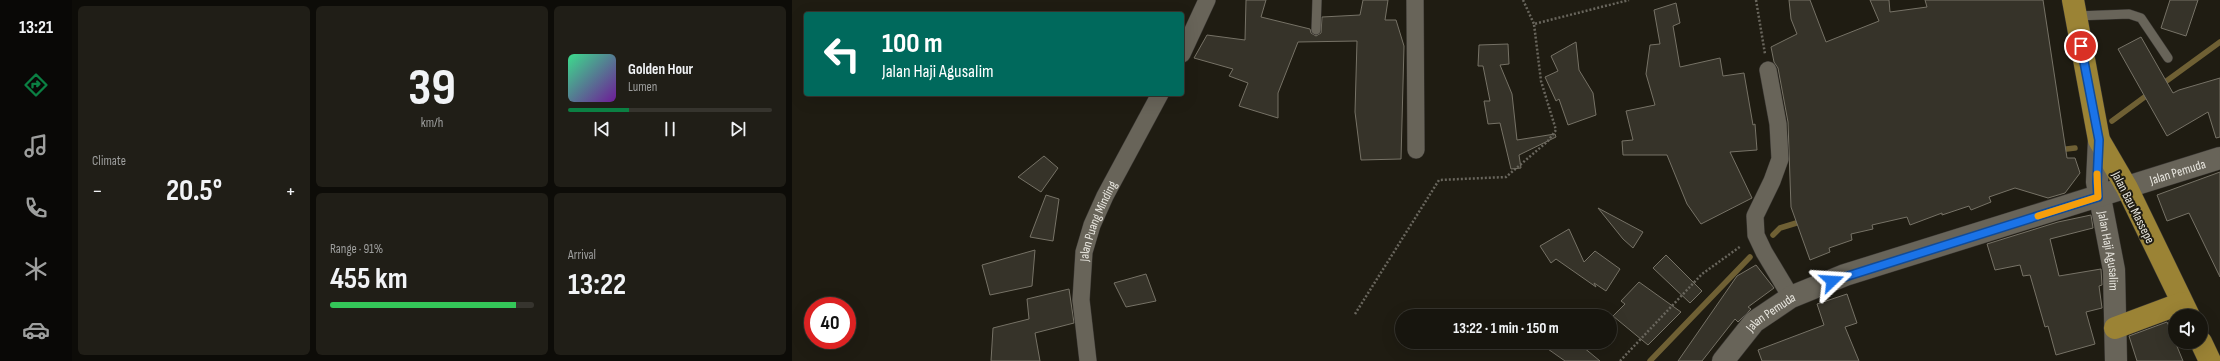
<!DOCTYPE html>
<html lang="en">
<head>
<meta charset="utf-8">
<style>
  :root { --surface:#17150e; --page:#201e17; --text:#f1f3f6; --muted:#9e9f9e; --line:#36342e; --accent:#0b8043 }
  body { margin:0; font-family:"Sofia Sans Condensed",sans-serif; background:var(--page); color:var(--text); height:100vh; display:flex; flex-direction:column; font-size:15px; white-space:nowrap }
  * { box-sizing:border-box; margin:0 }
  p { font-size:13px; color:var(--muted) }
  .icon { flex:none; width:22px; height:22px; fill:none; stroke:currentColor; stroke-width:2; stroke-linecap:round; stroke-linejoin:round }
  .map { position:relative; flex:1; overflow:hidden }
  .sheet { display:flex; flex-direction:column; gap:6px; padding:6px; background:#0d0c08; width:720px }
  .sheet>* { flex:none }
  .hud { position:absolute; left:12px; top:12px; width:380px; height:84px; border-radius:4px; box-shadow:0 4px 16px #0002,0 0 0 1px var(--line); background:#00695c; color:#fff; overflow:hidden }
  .fabs { position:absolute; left:1376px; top:309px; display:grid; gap:8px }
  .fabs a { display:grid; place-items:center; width:40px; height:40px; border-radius:50%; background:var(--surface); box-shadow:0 4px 16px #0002,0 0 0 1px var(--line); font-size:20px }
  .speed { position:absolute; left:12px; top:297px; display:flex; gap:8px; font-size:20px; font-weight:700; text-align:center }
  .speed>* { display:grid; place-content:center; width:52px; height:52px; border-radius:50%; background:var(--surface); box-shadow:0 4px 16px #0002,0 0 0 1px var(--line); line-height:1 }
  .speed .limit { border:6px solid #d22; background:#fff; color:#111 }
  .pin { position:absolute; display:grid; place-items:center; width:34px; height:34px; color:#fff; margin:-17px; border:2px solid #fff; border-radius:50%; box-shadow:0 1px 4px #0007 }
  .me { position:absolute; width:44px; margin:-22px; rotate:70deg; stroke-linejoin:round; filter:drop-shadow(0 0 3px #0008) }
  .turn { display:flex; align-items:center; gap:14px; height:84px; padding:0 12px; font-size:18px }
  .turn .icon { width:52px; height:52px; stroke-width:2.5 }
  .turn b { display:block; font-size:28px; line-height:34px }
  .big { font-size:30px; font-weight:700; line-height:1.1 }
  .sheet .card { flex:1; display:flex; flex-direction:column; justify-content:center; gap:6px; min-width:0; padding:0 14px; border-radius:6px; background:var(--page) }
  .sheet .dial { align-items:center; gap:0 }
  .dial b { font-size:52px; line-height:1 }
  .song { display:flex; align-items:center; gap:12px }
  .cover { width:48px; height:48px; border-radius:6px; background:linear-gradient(135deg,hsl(150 70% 55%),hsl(280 70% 35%)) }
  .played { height:4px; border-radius:2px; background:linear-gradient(90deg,var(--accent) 30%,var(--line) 30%) }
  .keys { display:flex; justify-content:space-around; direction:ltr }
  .heat { display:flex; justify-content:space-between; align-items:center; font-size:22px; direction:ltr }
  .charge { height:6px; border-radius:3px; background:linear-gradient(90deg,#34c759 91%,var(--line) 0) }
  .sheet .tiles { flex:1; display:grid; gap:6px; grid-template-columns:repeat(3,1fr) }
  .card:first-child { grid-row:span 2 }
  .trip { position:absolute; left:603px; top:309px; width:222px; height:40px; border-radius:20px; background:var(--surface); box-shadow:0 4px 16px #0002,0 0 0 1px var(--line); font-weight:700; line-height:40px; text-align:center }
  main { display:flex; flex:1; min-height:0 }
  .tabs { display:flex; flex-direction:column; width:72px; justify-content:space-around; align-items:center; background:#090806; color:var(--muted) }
  .tabs .icon { width:28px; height:28px }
  .tabs .selected { color:var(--accent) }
  .tabs b { font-size:18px; color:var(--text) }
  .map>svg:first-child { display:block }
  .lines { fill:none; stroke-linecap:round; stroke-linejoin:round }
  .stream { stroke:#6f6034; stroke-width:5.5 }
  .building { fill:#363329; stroke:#767266 }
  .service-casing { stroke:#3a3733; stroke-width:10 }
  .minor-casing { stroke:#3a3733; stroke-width:18 }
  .tertiary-casing { stroke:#3a3733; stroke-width:23 }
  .trunk-casing { stroke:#3a3733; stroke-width:23 }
  .path { stroke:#69665d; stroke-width:2.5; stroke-dasharray:2 2; stroke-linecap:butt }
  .service { stroke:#686459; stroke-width:9 }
  .minor { stroke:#686459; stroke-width:17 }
  .tertiary { stroke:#686459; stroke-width:22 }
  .trunk { stroke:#9b8335; stroke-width:22 }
  .route-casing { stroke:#114b97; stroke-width:10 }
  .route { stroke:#1a73e8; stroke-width:7 }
  .slow { stroke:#f59e0b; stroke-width:7 }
  .labels { text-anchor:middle; stroke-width:4; stroke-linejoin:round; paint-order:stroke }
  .street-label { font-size:13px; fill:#e8e6df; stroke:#1f1c12 }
</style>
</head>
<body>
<main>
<nav class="tabs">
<b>13:21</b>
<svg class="icon selected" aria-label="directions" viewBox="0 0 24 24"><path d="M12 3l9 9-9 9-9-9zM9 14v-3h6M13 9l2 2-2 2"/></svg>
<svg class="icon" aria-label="music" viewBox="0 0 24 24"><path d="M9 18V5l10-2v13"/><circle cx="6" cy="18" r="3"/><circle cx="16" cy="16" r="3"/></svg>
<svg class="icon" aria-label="phone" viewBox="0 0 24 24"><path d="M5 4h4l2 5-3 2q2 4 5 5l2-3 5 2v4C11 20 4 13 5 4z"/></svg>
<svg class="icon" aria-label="climate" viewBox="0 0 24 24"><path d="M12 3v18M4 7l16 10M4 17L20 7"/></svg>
<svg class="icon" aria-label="car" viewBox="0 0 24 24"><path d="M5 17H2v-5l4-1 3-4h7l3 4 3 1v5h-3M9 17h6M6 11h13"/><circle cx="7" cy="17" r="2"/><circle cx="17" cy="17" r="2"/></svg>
</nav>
<section class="sheet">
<div class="tiles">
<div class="card"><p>Climate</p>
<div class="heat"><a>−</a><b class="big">20.5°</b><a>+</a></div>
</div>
<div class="card dial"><b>39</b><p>km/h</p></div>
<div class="card">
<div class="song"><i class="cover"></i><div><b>Golden Hour</b><p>Lumen</p></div></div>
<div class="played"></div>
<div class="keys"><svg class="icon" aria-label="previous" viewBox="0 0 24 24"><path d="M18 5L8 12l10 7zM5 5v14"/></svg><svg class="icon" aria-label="pause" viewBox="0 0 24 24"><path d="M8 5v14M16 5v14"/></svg><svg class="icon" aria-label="next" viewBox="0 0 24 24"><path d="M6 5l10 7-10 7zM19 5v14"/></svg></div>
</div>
<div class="card"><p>Range · 91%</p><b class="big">455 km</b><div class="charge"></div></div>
<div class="card"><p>Arrival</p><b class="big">13:22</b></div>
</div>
</section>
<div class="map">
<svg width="1428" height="361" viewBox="0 0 1428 361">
  <rect width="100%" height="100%" fill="#1f1c12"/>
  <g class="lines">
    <g class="stream">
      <path d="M1369,85L1428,42"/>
      <path d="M1320,121L1358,93"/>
      <path d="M1266,150L1283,148"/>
      <path d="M981,235L988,228L1011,221"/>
      <path d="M858,361L958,257"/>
    </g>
  </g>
  <g class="building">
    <path d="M454,0H474L469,17L518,29L519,33L524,36L529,33L530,17L568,15L571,0H596L593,20H604L612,46L609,159L569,160L563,112L565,41L506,42L486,93V118L447,106L456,83L437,76L441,69L402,58L415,35L453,40Z"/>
    <path d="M997,0H1018L1034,42L1087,21L1078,0H1097L1098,12L1135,7L1133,0H1251L1275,158H1283L1288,173L1273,193L1256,198L1223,188L1197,197L1199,202L1179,210L1177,206L1150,215V213L1118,225L1115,217L1080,225L1081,229L1059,234L1060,240L1037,248L1038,252L1018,260L999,207L996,122L986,68L982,62L979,47L1005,34L999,19Z"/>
    <path d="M1378,0H1406L1394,36L1369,28Z"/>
    <path d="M884,3L888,23L881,26L888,67L928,58L931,76L952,73L961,125L963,124L965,150L938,152L960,198L909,224L895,204L875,155H831L830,141L841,140L834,111L863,105L854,74L858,45L868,44L862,10Z"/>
    <path d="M1349,37L1381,93L1387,90L1428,78V137L1424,138L1416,112L1375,136L1326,49Z"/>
    <path d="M784,42L787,70L801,93L804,115L776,125L767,99L764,101L753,77L766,71L759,56Z"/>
    <path d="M716,44L717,64L708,65L720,94L725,140L763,134L764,137L727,155L729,168L719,169L708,123L696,124L692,101H698L691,66H686L687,45Z"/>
    <path d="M252,156L266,168L249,192L226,177Z"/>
    <path d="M1428,172V277L1397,213L1375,221L1365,195Z"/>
    <path d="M254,195L267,199L261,241L238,237Z"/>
    <path d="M806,208L851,232L841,248L831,239Z"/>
    <path d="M1299,215L1301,228L1258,239L1267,276L1309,269L1310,285L1307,286L1310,308L1294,312L1303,344L1264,355L1256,326L1253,327L1238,275L1231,276L1228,265L1203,270L1195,244L1266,222Z"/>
    <path d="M777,229L792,262L803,251L828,269L814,291L802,283L804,287L764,259L759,263L748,246Z"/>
    <path d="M243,250L240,286L198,295L190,265Z"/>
    <path d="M874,255L910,291L898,303L861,268Z"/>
    <path d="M964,265L982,288L956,307L959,309L946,322L943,319L910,361H886L945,276Z"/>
    <path d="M354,274L364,301L334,307L322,283Z"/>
    <path d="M847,282L889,312L856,345L821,316L833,304L829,301Z"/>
    <path d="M277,289L282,323L243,333L248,361H199L201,328L237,319L235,299Z"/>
    <path d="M1055,294L1065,323L1053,327L1067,361H970L966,350L1032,325L1025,304Z"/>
    <path d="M1375,322L1391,361H1345L1337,336Z"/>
    <path d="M746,342H785L808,361H773Z"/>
  </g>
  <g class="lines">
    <g class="service-casing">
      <g id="service">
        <path d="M1284,16L1337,14L1349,18L1376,58"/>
        <path d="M524,30L525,0"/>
      </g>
    </g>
    <g class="minor-casing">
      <g id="minor">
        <path d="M623,0L624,150"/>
        <path d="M390,54L415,0"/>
        <path d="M976,70L986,124L988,159L980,181L963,216L964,235L972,252L999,297"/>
        <path id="s1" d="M296,361L289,300L292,252L300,225L313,196L368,94"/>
      </g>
    </g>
    <g class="tertiary-casing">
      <g id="tertiary">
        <path id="s2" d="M1307,140L1305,182L1322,270L1324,361"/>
        <path id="s3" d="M931,361L962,322L999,297L1053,275L1428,158"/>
      </g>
    </g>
    <g class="trunk-casing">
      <g id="trunk">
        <path d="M1281,0L1307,140L1335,188L1397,316"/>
        <path d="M1323,328L1390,303"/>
        <path d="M1409,342L1418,361"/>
      </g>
    </g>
    <g class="path">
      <path d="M731,0L742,24"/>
      <path d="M964,0L973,54"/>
      <path d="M563,314L647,180L714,177L756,141L764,130L749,81L742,24L837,0"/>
      <path d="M828,361L910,274L949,246"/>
    </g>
    <use href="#service" class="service"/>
    <use href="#minor" class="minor"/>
    <use href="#tertiary" class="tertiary"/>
    <use href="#trunk" class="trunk"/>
  </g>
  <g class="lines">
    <g class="route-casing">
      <path id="route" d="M1040,281L1306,197L1305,182L1307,140L1289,46"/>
    </g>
    <use href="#route" class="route"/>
    <path class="slow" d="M1246,216L1306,197L1305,174"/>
  </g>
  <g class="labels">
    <g class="street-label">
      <text dy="5" stroke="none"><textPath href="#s3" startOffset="501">Jalan Pemuda</textPath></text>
      <text transform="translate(1342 207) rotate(63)" y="5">Jalan Bau Massepe</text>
      <text dy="5" stroke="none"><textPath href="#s1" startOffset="143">Jalan Puang Minding</textPath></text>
      <text dy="5" stroke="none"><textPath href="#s2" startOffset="112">Jalan Haji Agusalim</textPath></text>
      <text dy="5" stroke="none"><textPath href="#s3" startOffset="69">Jalan Pemuda</textPath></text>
    </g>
  </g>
</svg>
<div class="fabs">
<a><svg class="icon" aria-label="sound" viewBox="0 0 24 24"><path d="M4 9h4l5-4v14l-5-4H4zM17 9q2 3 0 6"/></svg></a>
</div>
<div class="speed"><div class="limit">40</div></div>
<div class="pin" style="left:1289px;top:46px;background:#d93025"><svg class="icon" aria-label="arrive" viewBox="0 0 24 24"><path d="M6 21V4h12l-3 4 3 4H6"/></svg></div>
<svg class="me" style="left:1040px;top:281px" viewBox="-20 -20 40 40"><path d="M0-17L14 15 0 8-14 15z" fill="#1a73e8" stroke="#fff" stroke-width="4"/></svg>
<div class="trip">13:22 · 1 min · 150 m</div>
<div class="hud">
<div class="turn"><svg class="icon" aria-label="left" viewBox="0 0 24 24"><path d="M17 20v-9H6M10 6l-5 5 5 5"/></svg><div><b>100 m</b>Jalan Haji Agusalim</div></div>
</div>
</div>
</main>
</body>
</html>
